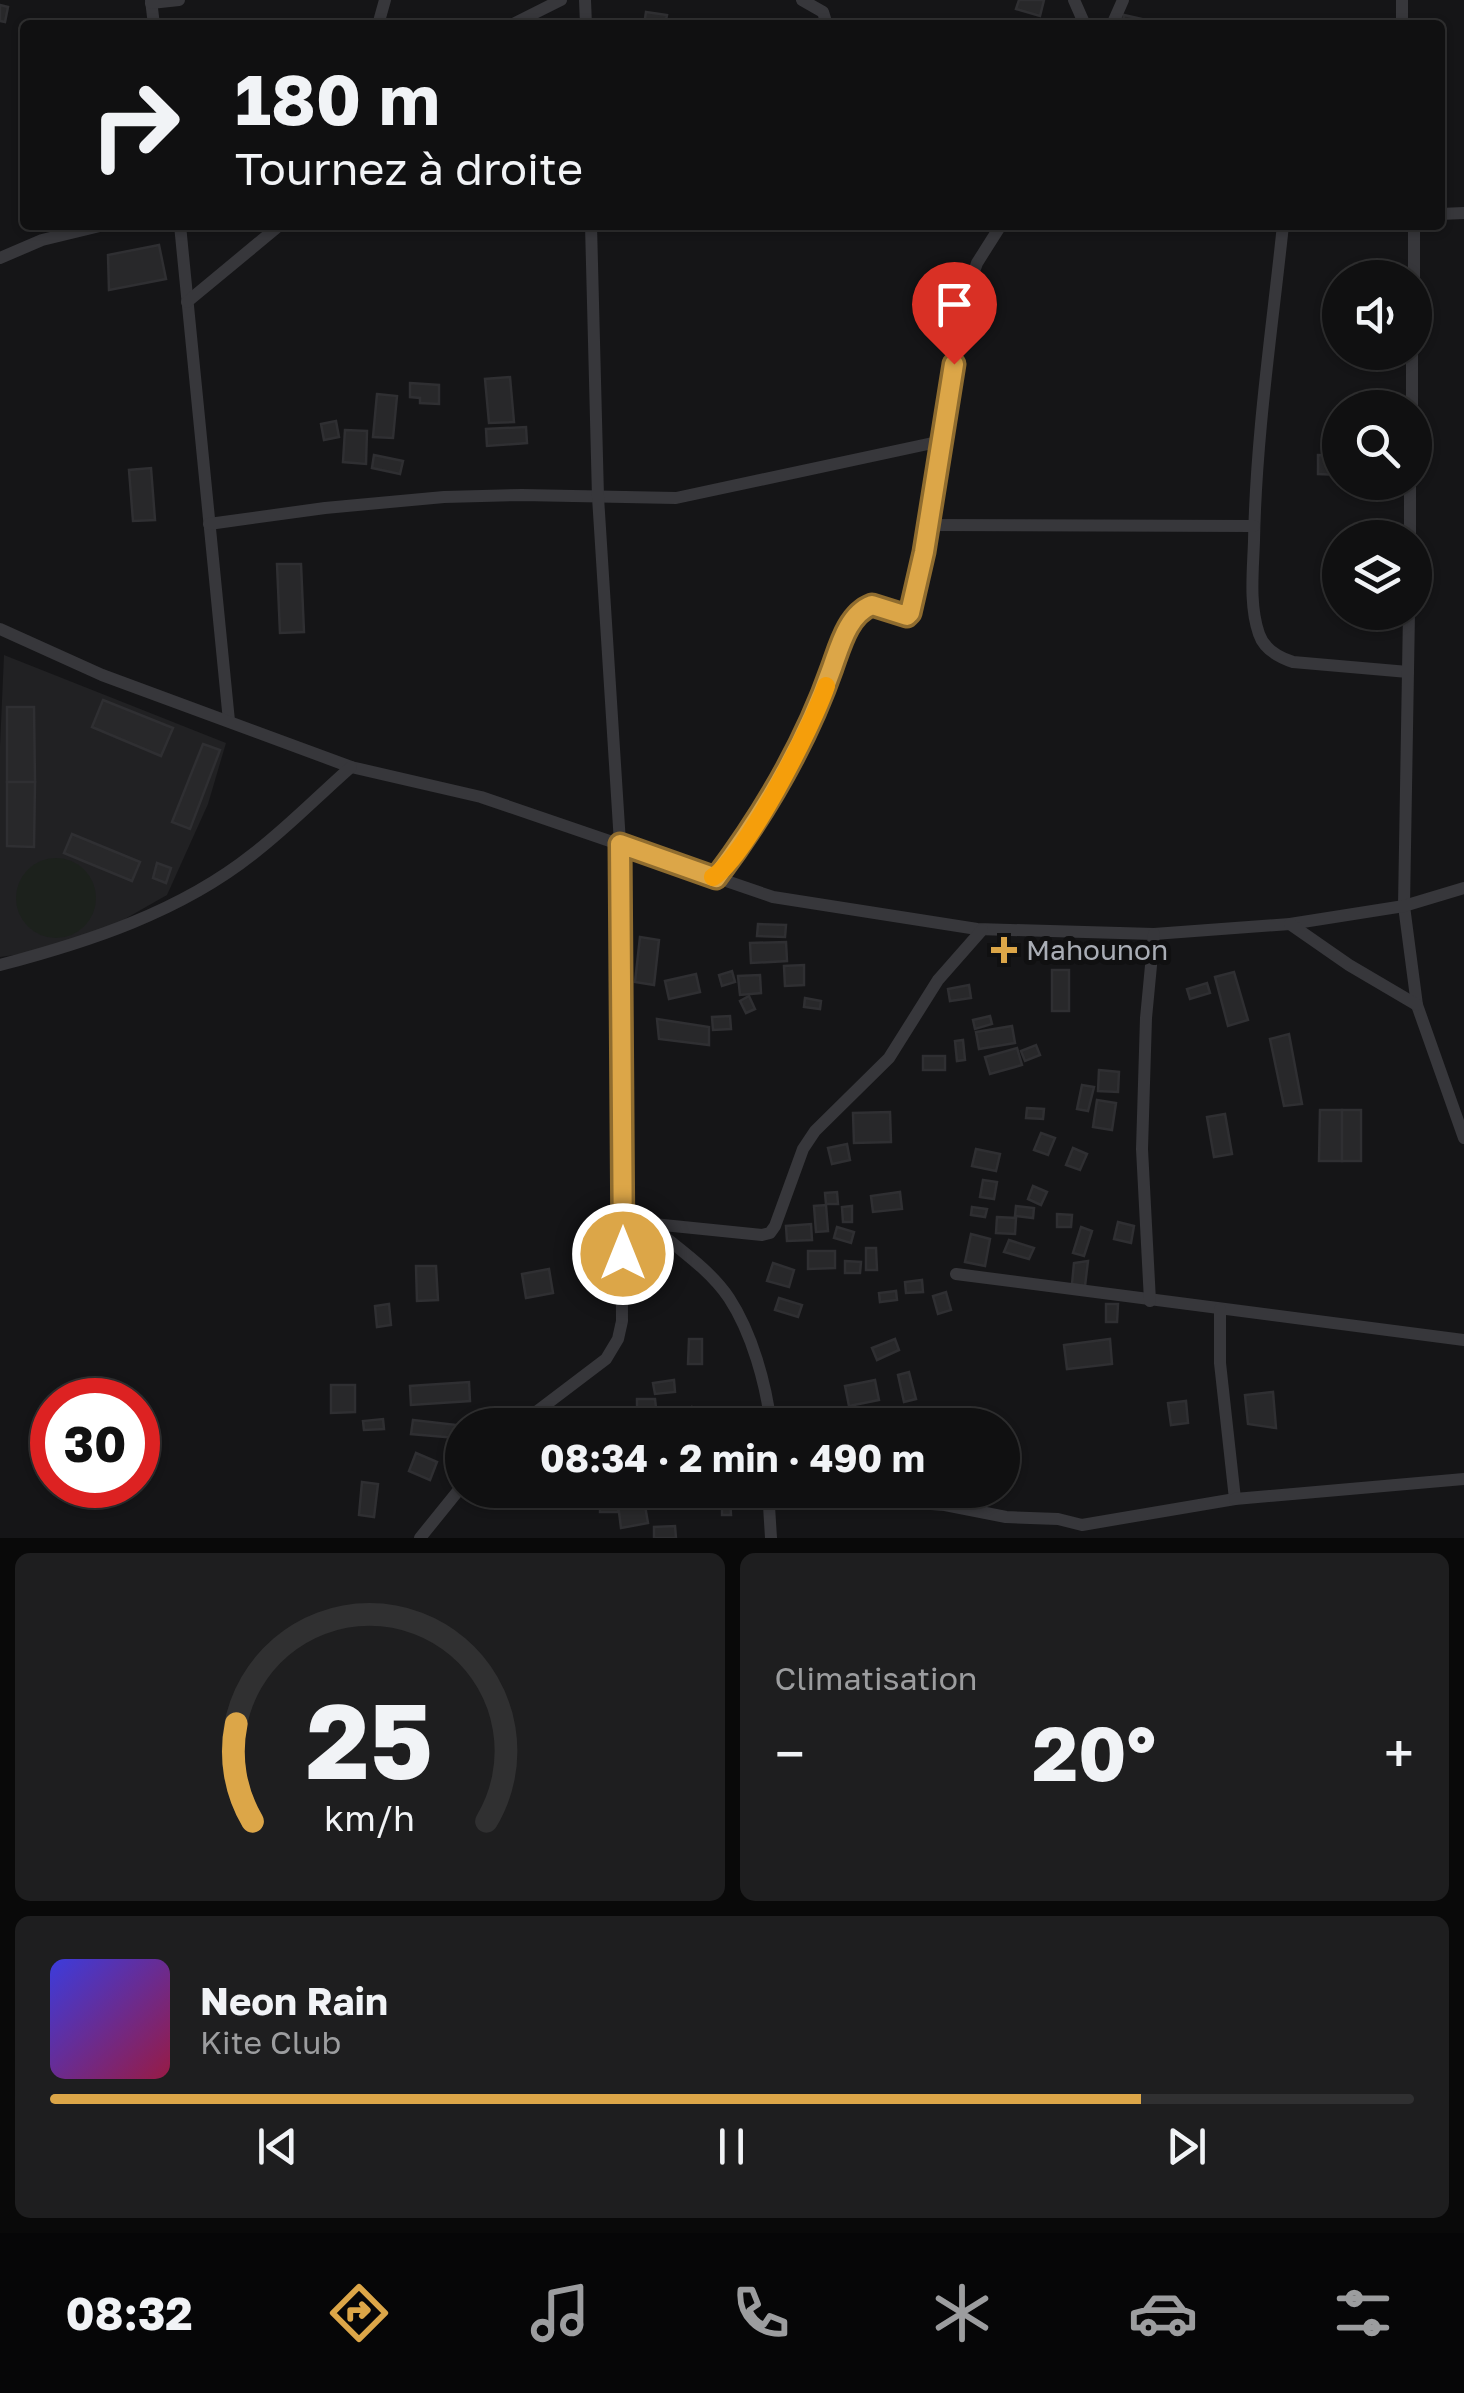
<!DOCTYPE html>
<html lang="fr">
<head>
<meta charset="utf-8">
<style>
  :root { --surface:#101011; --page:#1e1e1f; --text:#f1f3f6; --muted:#9c9d9f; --line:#303031; --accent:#dca648 }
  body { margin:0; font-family:"Golos Text",sans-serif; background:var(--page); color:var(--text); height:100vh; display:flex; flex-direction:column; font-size:38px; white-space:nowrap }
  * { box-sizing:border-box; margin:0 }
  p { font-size:32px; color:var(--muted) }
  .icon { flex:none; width:55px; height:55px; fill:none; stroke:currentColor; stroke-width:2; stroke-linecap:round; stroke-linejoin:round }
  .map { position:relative; height:1538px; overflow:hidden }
  .side { display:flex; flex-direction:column; gap:15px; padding:15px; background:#090909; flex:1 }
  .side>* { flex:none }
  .hud { position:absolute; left:20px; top:20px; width:1425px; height:210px; border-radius:10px; box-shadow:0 2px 8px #0004,0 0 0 2px var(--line); background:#101011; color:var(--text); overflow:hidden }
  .buttons { position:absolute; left:1322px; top:260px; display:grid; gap:20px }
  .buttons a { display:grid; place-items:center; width:110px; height:110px; border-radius:50%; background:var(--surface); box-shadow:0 2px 8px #0004,0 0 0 2px var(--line); font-size:50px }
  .speed { position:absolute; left:30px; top:1378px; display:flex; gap:20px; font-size:50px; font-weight:700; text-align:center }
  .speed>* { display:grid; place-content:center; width:130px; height:130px; border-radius:50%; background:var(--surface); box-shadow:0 2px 8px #0004,0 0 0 2px var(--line); line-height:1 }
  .speed .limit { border:15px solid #d22; background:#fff; color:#111 }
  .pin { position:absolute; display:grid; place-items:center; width:85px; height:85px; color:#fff; margin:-102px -42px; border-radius:50% 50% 50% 0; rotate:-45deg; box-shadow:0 0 10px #0007 }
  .pin .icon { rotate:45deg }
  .me { position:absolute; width:110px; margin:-55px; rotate:0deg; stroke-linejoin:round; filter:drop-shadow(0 0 8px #0008) }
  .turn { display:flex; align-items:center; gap:35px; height:210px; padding:0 50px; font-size:45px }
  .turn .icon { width:130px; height:130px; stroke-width:2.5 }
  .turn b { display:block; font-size:70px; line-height:85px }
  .big { font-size:75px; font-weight:700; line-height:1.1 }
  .side .widget { flex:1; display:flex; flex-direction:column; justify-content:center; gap:15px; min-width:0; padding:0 35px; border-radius:15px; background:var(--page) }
  .side .dial { align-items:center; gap:0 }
  .dial svg { height:260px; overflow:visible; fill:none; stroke:var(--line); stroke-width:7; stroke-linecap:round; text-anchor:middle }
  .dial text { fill:var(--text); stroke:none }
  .song { display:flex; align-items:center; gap:30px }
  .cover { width:120px; height:120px; border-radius:15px; background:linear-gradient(135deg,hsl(240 70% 55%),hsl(340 70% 35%)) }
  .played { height:10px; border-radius:5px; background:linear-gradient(90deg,var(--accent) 80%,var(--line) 80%) }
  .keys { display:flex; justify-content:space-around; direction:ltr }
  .heat { display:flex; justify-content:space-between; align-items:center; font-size:55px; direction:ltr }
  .side .tiles { flex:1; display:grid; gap:15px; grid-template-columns:1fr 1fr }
  .widget:last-child { grid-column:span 2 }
  .trip { position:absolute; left:445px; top:1408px; width:575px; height:100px; border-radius:50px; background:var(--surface); box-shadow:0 2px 8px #0004,0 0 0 2px var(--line); font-weight:700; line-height:100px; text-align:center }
  .dock { display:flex; height:160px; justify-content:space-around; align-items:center; background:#060607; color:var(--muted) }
  .dock .icon { width:70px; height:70px }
  .dock .selected { color:var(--accent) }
  .dock b { font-size:45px; color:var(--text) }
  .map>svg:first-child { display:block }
  .built { fill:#212123 }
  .green { fill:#1c211c }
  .building { fill:#28282a; stroke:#2f2f32; stroke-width:2.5 }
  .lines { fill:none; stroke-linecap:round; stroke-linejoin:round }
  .minor { stroke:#37373b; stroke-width:12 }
  .route-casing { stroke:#8f6c2f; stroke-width:25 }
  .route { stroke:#dca648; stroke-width:18 }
  .slow { stroke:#f59e0b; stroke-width:18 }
  .poi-dot { fill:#dca648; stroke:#101011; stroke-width:4 }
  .labels { text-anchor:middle; stroke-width:10; stroke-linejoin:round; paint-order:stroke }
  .poi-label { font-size:28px; fill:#a9adb5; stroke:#101011; text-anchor:start }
</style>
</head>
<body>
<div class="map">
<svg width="1464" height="1538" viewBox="0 0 1464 1538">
  <rect width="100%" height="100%" fill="#151517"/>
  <path class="built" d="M4,655L226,743L208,804L167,895L116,924L56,949L0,957V746Z"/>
  <circle class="green" cx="56" cy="898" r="40"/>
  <g class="building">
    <path d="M1019,0H1044L1040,16L1016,9Z"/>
    <path d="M0,5L8,7L5,22L0,21Z"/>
    <path d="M646,12L667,15L665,25H644Z"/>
    <path d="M1124,15L1164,24L1163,25H1122Z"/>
    <path d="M159,245L166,279L109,290L108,255Z"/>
    <path d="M510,377L514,422L489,423L485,379Z"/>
    <path d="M410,383L439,385V404L420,403V398L410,397Z"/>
    <path d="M377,394L397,396L393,438L373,437Z"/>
    <path d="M336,421L339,437L324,440L321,424Z"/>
    <path d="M526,427L527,443L487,446L486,429Z"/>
    <path d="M345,430L367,431L366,464L343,462Z"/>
    <path d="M374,455L403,461L400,474L372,468Z"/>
    <path d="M1318,455L1340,456V475L1318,474Z"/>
    <path d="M151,468L155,520L133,521L129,470Z"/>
    <path d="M1324,563L1340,564V583L1323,582Z"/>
    <path d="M277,564H301L304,632L280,633Z"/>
    <path d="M103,700L173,728L161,756L92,727Z"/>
    <path d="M7,707H34L35,782H7Z"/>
    <path d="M203,744L220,750L190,829L172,822Z"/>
    <path d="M7,782H35L34,847L7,846Z"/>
    <path d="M72,834L140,862L132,881L64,853Z"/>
    <path d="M157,863L171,868L166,883L153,878Z"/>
    <path d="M758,924L786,925L785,937L757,936Z"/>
    <path d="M640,937L659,940L654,985L635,982Z"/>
    <path d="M786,942L787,961L751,963L750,943Z"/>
    <path d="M804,965V985L785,986L784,966Z"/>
    <rect x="1052" y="970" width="17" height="41"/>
    <path d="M732,971L735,982L722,986L719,975Z"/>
    <path d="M1234,972L1248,1020L1228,1026L1215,977Z"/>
    <path d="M696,974L700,992L669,999L665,981Z"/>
    <path d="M760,975L761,993L740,995L738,976Z"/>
    <path d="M1207,983L1210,993L1190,999L1187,989Z"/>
    <path d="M969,985L971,998L950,1001L948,989Z"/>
    <path d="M749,996L755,1009L746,1013L740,1001Z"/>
    <path d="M805,998L821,1001L820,1009L804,1007Z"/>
    <path d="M730,1016L731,1029L713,1030L712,1017Z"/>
    <path d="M990,1016L992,1024L975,1029L973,1020Z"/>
    <path d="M657,1019L709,1027V1045L659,1039Z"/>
    <path d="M1012,1026L1015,1043L979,1049L976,1032Z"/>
    <path d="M1289,1034L1302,1104L1284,1106L1270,1039Z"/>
    <path d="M963,1040L965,1060L957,1061L955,1041Z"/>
    <path d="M1036,1045L1040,1055L1025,1061L1021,1051Z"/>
    <path d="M1017,1048L1022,1065L990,1074L985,1057Z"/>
    <rect x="923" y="1056" width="22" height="14"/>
    <path d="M1099,1070L1119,1072L1118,1092L1098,1091Z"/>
    <path d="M1082,1085L1094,1087L1088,1111L1077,1109Z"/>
    <path d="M1097,1100L1116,1103L1112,1130L1093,1127Z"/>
    <path d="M1027,1108L1044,1109L1043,1119L1026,1118Z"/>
    <path d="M1320,1110H1342V1161H1319Z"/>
    <rect x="1342" y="1110" width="19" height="51"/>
    <path d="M890,1112L891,1142L854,1143L853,1113Z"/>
    <path d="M1225,1114L1232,1154L1214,1157L1207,1117Z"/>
    <path d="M1041,1133L1055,1138L1048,1155L1034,1150Z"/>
    <path d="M847,1144L850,1160L832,1164L828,1148Z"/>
    <path d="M1073,1148L1087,1154L1080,1170L1066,1165Z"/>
    <path d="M976,1149L1000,1154L996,1171L972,1166Z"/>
    <path d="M983,1180L997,1182L994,1199L980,1197Z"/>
    <path d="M1033,1186L1047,1192L1041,1205L1028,1199Z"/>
    <path d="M837,1192L838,1204H826L825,1193Z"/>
    <path d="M900,1192L902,1209L873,1212L871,1196Z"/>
    <path d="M826,1205L828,1231L816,1232L814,1206Z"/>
    <path d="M852,1206V1222H843L842,1207Z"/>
    <path d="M1016,1206L1034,1208L1033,1218L1015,1216Z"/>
    <path d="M972,1207L987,1209L985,1217L971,1215Z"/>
    <path d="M1057,1214L1072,1215L1071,1227H1057Z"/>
    <path d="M997,1217L1016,1218L1015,1234L996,1233Z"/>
    <path d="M1118,1222L1134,1226L1131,1243L1114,1239Z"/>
    <path d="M811,1224L812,1240L787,1241L786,1226Z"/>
    <path d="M837,1227L854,1232L851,1243L834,1238Z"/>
    <path d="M1081,1227L1092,1231L1084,1256L1073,1253Z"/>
    <path d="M971,1234L990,1239L985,1266L965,1262Z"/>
    <path d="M1009,1240L1034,1248L1029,1259L1004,1252Z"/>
    <path d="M866,1248H876L877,1270H866Z"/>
    <path d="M808,1251H835V1268L808,1269Z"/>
    <path d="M845,1261L861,1262L860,1273H845Z"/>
    <path d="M1088,1261L1085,1286L1072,1284L1074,1263Z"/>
    <path d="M773,1263L794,1270L789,1287L767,1281Z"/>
    <path d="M416,1266H436L438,1300L417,1301Z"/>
    <path d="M549,1269L553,1293L526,1298L522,1274Z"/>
    <path d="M922,1280L923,1292L906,1293L905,1282Z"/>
    <path d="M896,1291L897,1300L880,1302L879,1293Z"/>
    <path d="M946,1292L951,1310L938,1314L933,1296Z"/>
    <path d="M779,1298L802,1305L798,1317L775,1310Z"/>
    <path d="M389,1304L391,1325L377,1327L375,1306Z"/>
    <path d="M1106,1304H1118L1117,1322H1106Z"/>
    <path d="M689,1339H702V1364H688Z"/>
    <path d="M895,1339L899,1350L877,1360L872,1348Z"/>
    <path d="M1110,1339L1112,1364L1067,1369L1064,1345Z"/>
    <path d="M909,1372L916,1399L904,1402L898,1375Z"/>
    <path d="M674,1380L675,1392L655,1394L653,1383Z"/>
    <path d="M875,1380L879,1400L849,1406L845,1386Z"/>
    <path d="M469,1382L470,1401L411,1405L410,1386Z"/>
    <path d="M331,1385H355V1412L331,1413Z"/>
    <path d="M1273,1392L1276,1428L1248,1424L1245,1395Z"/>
    <path d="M637,1399H655L656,1408H637Z"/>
    <path d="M1186,1401L1188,1423L1171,1425L1168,1403Z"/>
    <path d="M692,1407L706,1410L705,1419L690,1417Z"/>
    <path d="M903,1408L909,1425H893L888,1413Z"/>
    <path d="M383,1419L384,1429L364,1430L363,1421Z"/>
    <path d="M413,1420L457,1425L456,1438L411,1434Z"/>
    <path d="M416,1453L437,1462L430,1480L409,1471Z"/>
    <path d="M362,1482L378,1484L374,1517L359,1515Z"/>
    <path d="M573,1490L575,1507L566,1508L563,1491Z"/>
    <path d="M722,1497H730L731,1515H722Z"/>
    <path d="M644,1500L648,1523L621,1528L618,1504Z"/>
    <rect x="600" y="1506" width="18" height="6"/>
    <path d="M675,1526L676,1538H654V1527Z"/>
  </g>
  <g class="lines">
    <g class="minor">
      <path d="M151,0L154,25"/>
      <path d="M585,0L586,25"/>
      <path d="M802,0L823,12L827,25"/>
      <path d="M1074,0L1085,25"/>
      <path d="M1402,0V25"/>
      <path d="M151,3L179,0"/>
      <path d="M378,25L385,0"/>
      <path d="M511,25L561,0"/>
      <path d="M1112,25L1123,0"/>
      <path d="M1440,214L1464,213"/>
      <path d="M180,225L229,721"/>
      <path d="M1283,225C1272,330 1256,435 1254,541C1253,571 1249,605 1259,634C1264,649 1278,657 1293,662L1408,672"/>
      <path d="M0,258L42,240L104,225"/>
      <path d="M1414,278V225"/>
      <path d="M187,302L280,225"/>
      <path d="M1412,408V352"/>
      <path d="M209,524L325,508L444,497L522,495L676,498L942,441"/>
      <path d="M929,525L1254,526"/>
      <path d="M1410,538V482"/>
      <path d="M1409,612L1404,906L1417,1005L1464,1138"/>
      <path d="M0,629L102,675L351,767L481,797L773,897L977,929L1154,934L1290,924L1404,906L1464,888"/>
      <path d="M716,878C764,813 805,745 832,668C840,646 848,614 872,605L907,616L914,605L963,303L977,263L1001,225"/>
      <path d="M1290,924L1349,965L1417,1005"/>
      <path d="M0,965C88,942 180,912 253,854C287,828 318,796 351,767"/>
      <path d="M624,1221L762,1235L770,1233L775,1226L803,1149L815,1131L889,1058L938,980L982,930"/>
      <path d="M648,1223C674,1246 709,1268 729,1298C752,1333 766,1384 771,1425"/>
      <path d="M956,1274L1464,1340"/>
      <path d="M1150,1301L1142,1149L1146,1018L1154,934"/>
      <path d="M519,1425L606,1359L618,1339L622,1321L620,843L598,497L591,225"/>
      <path d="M768,1490L771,1538"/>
      <path d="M871,1490L917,1503L945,1505L1006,1517L1058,1519L1082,1525L1235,1499L1220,1363V1309"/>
      <path d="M1235,1499L1464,1479"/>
      <path d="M420,1538L462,1486"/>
    </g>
  </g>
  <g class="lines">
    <g class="route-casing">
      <path id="route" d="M623,1254L620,844L716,878C764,814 805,745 832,668C840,646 848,614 872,605L907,616L910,613L924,552L954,364"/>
    </g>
    <use href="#route" class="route"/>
    <path class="slow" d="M713,877C745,858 813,725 826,686"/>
  </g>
  <path class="poi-dot" d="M999 935h10v10h10v10h-10v10h-10v-10h-10v-10h10z"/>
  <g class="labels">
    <g class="poi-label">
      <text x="1026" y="960">Mahounon</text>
    </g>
  </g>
</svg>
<div class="buttons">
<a><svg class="icon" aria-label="sound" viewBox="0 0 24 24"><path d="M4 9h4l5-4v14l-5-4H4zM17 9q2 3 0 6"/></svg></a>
<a><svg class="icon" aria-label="search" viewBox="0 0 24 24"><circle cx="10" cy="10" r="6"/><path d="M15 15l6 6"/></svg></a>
<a><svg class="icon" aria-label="layers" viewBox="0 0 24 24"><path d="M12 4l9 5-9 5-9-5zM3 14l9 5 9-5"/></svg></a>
</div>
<div class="speed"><div class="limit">30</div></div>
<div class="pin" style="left:954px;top:364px;background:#d93025"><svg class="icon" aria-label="arrive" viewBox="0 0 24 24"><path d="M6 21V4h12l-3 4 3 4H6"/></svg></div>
<svg class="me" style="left:623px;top:1254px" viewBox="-20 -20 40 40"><circle r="17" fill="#dca648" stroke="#fff" stroke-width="3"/><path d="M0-11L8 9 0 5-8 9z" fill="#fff"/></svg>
<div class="trip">08:34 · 2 min · 490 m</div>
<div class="hud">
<div class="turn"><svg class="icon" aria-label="right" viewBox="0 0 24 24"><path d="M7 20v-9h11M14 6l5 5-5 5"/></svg><div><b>180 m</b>Tournez à droite</div></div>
</div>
</div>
<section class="side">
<div class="tiles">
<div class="widget dial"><svg viewBox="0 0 100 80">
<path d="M14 69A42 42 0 1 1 86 69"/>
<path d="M14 69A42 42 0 0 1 9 39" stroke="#dca648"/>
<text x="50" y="56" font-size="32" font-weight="700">25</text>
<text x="50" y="72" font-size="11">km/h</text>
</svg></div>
<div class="widget"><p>Climatisation</p>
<div class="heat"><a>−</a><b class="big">20°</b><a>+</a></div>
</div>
<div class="widget">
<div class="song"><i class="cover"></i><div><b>Neon Rain</b><p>Kite Club</p></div></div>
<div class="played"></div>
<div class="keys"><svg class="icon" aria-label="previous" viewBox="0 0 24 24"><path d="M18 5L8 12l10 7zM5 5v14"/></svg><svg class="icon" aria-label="pause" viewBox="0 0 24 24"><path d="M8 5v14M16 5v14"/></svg><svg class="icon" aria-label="next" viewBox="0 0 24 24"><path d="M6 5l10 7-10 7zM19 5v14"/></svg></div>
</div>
</div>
</section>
<nav class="dock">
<b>08:32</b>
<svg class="icon selected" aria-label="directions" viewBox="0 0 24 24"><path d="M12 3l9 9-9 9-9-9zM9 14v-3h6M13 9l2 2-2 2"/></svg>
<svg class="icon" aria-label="music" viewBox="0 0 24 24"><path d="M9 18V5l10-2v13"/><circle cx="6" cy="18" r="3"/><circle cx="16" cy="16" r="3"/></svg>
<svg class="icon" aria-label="phone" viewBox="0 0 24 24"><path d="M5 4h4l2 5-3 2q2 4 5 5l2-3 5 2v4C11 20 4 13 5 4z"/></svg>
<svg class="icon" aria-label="climate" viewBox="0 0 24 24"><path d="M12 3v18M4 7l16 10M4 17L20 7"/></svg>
<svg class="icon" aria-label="car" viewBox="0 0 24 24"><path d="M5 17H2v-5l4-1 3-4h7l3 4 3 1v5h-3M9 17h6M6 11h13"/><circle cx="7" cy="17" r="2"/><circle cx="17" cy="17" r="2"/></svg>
<svg class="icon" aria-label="filters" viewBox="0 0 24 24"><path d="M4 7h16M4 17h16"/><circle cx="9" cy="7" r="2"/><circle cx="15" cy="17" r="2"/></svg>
</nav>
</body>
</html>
